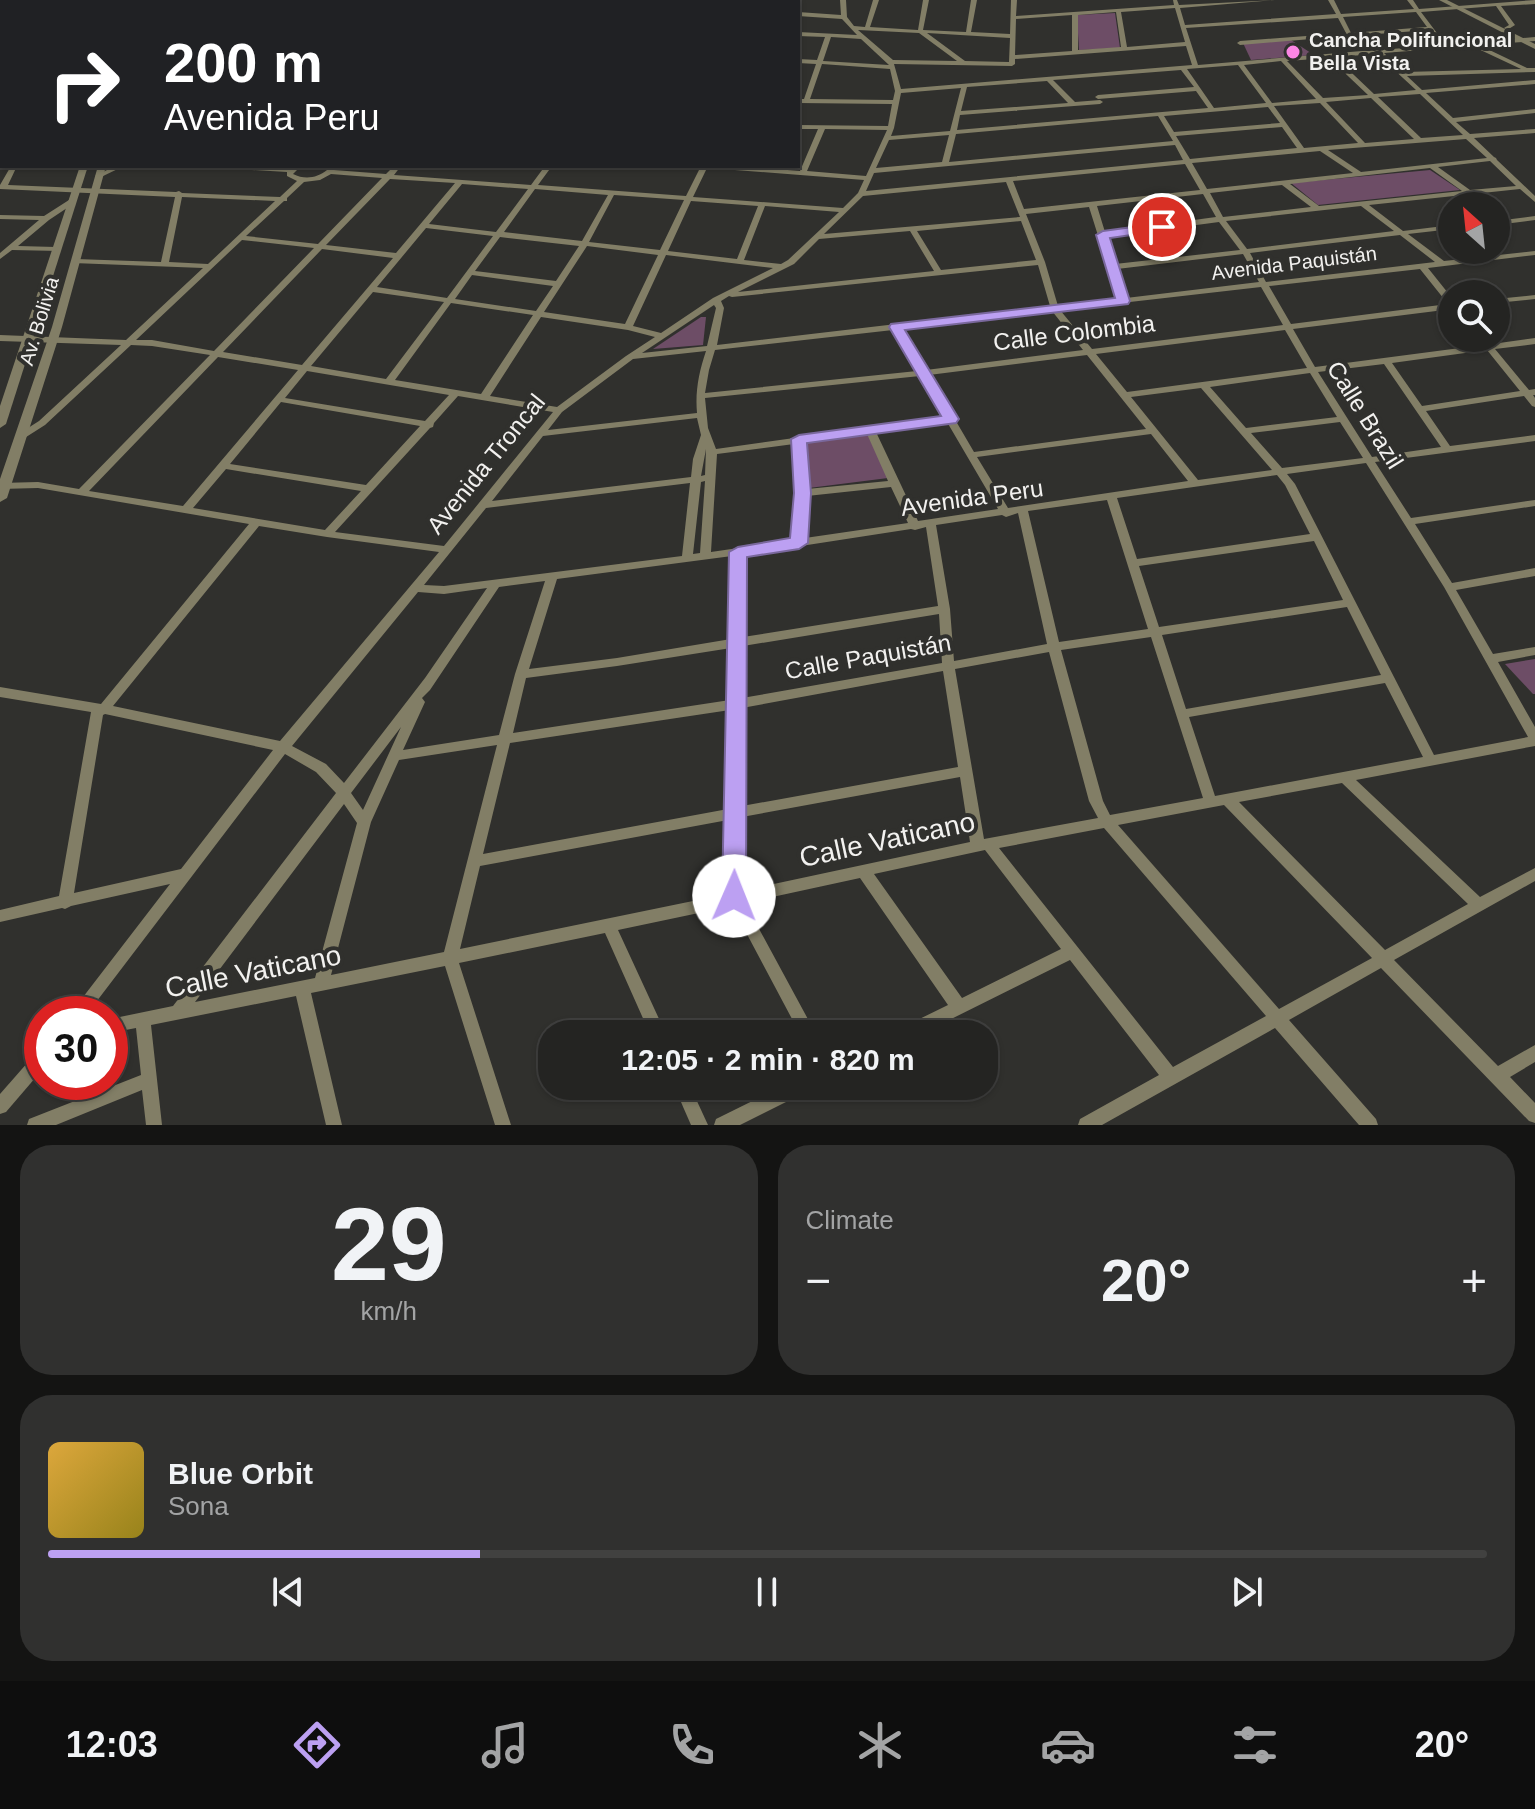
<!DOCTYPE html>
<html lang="en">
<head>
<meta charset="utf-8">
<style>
  :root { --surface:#242422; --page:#30302f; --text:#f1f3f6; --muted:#a3a4a5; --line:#414140; --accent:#bca0f2 }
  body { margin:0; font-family:Helvetica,sans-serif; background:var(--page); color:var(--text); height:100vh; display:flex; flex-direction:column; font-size:30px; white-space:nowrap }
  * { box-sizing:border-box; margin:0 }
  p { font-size:26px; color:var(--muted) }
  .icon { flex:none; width:44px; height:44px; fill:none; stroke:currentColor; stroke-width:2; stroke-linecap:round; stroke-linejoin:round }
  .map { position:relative; height:1125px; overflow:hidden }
  .details { display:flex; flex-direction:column; gap:20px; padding:20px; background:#141413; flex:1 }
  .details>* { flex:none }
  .hud { position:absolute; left:0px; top:0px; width:800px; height:168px; box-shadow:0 2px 6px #0004,0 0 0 2px var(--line); background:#202124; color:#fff; overflow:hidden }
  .needle { width:52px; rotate:333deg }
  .fabs { position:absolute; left:1438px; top:192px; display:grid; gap:16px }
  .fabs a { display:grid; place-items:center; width:72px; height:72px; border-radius:50%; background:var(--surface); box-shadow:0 2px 6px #0004,0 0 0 2px var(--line); font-size:40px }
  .speed { position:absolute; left:24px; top:996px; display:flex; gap:16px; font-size:40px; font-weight:700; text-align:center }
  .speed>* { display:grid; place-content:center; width:104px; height:104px; border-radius:50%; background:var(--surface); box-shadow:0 2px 6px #0004,0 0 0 2px var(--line); line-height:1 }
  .speed .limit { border:12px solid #d22; background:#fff; color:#111 }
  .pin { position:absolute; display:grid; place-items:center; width:68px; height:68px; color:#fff; margin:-34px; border:4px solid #fff; border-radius:50%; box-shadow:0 2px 8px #0007 }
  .me { position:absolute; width:88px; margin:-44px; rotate:1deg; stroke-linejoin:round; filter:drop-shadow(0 0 6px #0008) }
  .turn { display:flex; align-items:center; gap:28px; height:168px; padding:0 32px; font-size:36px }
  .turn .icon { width:104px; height:104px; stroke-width:2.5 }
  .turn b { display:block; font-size:56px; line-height:68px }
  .big { font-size:60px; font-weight:700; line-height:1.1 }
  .details .tile { flex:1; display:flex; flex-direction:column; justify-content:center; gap:12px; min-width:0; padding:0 28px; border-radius:32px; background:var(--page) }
  .details .dial { align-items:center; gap:0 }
  .dial b { font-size:104px; line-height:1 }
  .song { display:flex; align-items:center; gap:24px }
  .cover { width:96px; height:96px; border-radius:12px; background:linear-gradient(135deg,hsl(40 70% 55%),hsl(50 70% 35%)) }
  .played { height:8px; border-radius:4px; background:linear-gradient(90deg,var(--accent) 30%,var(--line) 30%) }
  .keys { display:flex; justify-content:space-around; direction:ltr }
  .heat { display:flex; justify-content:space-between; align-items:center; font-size:44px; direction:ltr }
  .details .tiles { flex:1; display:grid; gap:20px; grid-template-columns:1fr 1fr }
  .tile:last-child { grid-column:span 2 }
  .trip { position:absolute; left:538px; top:1020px; width:460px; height:80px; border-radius:32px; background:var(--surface); box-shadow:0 2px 6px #0004,0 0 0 2px var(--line); font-weight:700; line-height:80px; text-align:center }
  .tab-bar { display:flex; height:128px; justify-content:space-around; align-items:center; background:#0e0e0e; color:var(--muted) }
  .tab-bar .icon { width:56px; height:56px }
  .tab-bar .current { color:var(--accent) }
  .tab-bar b { font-size:36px; color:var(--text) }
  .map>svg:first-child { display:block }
  .green { fill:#6d4d66 }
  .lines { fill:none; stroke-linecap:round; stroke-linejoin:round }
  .stream { stroke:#2d0527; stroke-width:2 }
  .minor { fill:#827e66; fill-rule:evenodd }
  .tertiary { fill:#827e66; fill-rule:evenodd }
  .route { fill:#bca0f2; stroke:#7a689d; stroke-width:2 }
  .poi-dot { fill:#fc86e4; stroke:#30302d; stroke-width:3 }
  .labels { text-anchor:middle; stroke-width:8; stroke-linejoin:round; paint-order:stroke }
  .far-poi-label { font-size:20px; font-weight:bold; fill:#f2f1ef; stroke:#30302d; text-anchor:start }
  .far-street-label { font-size:20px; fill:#f2f1ef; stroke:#30302d }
  .street-label { font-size:24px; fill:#f2f1ef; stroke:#30302d }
  .near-street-label { font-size:28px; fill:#f2f1ef; stroke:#30302d }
</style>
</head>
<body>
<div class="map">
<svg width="1535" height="1125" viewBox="0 0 1535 1125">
  <rect width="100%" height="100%" fill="#30302d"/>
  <g class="green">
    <path d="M1115,13L1120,48L1079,50L1077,15Z"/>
    <path d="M1291,40L1314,55L1251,60L1243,43Z"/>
    <path d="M1430,170L1460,190L1318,205L1291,183Z"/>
    <path d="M701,317H706L703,345L653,349Z"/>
    <path d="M867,433L888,478L809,488L807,441Z"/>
    <path d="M1535,659V694H1533L1505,664Z"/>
  </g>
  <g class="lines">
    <path class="stream" d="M202,2L206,0"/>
    <g class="minor">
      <path d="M38,0H45L42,2H35Z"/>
      <path d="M217,0L226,2H214Z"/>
      <path d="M276,0H283L281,2H274Z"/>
      <path d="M324,0H331L329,2H322Z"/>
      <path d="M391,0H397L395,2H389Z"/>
      <path d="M438,0H445L443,2H436Z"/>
      <path d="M491,0H497L495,2H489Z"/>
      <path d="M552,0H558L556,2H550Z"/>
      <path d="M586,0H613L623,2H596Z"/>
      <path d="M724,0H730L729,2H723Z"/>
      <path d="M840,0H846L847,17L854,26L865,27L873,0H879L870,27L918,30L923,0H929L923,30L966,32L971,0H977L971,32L1010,34L1011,0H1017L1016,16L1174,5L1173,0H1177L1179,5L1275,0L1180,8L1185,25L1336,14L1328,0H1334L1341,14L1414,9L1407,0H1413L1419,9L1535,0V4L1501,6L1515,25L1507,30L1504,28L1509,25L1496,6L1421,12L1446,45L1535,37V41L1479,45L1527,68H1535V72L1407,76L1422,90L1535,80V84L1426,93L1453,118L1535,109V113L1456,122L1470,134L1535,129V133L1474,138L1494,157L1496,158L1497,160L1535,196V202L1520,189L1369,205L1403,231L1452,225V229L1408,234L1444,261L1535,251V255L1428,268L1452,298V309L1293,329L1315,367L1483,345L1478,338H1487L1492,344L1535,338V344L1495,349L1529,390L1535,389V395H1533L1535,398V407L1532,406L1524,396L1426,411L1450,446L1535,435V441L1375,462L1411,518L1535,500V506L1415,524L1452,583L1535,568V576L1456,590L1493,654L1535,647V655L1498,662L1535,727V746L1356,780L1480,897L1535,868V881L1394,960L1498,1066L1535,1045V1062L1510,1077L1535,1103V1123L1529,1121L1381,968L1289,1020L1376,1119L1378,1125H1359L1275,1028L1102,1125H1078L1080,1119L1159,1075L1070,960L921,1034H897L899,1029L948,1005L860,878L745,903L816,1034H800L732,906L618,930L666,1034H650L605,933L459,963L511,1125H495L445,966L311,993L342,1125H326L296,996L151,1025L162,1125H146L142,1090L56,1125H27L29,1119L141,1075L136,1028L110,1033V1019L173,1006L336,793L316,772L285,754L87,1014H70L170,884L71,906L65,909L62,908L0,922V910L59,896L91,712L0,697V687L101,704L249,524L38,488L0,489V483L38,482L79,489L210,355L152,346L131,345L45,425L23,439H17L15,437L17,435L39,421L121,345L0,341V335L126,340L203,268L73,263V259H76L161,262L175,197L0,189V185L11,166H17L8,185L176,192L179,191L182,193L280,197L297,181L287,176V172L220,168L217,166L290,168L301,166L293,174C305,180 317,178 327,170V166H333L334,170L386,174L394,166H401L394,175L531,185L545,166H552L538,185L686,196L701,166H737L800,171L818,129H798V125L888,126L892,104L798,103V99H804L816,64L798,63V59L817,60L825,37L798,36V32L857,35L842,19L798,16V12L841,15ZM1175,8L1185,42L1127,47L1121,12ZM1116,12L1121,47L1078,50V15ZM1416,12L1427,27L1351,33L1343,17ZM1072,15V51L1015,55L1016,19ZM1338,18L1346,33L1240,41L1237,43L1240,45L1358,35L1374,50L1198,65L1186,28ZM858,30L919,33L957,61L893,60ZM1429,30L1440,45L1380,50L1364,35ZM927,33L1010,38L1009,62L965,61ZM831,37L861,39L889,65L823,61ZM1186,46L1192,65L901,89L894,64L1012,66L1015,64V59ZM1472,46L1521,69L1404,72L1384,53ZM1377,54L1416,90L1374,94L1335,57ZM1329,58L1368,95L1323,98L1287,61ZM1281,61L1316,99L1272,103L1244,65ZM822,64L890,69L895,91L893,100L810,99ZM1238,65L1266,103L1214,108L1187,69ZM1181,70L1194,87L1098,95L1095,97L1098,99L1196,91L1208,108L957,130L960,115L1100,104L1103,102L1100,100L1075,102L1053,80ZM1047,81L1068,103L961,111L967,87ZM961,88L950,131L891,136L894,128L901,93ZM1420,94L1463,135L1421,138L1378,97ZM1371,98L1414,139L1365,143L1326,102ZM1320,103L1358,143L1304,148L1274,106ZM1268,107L1280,123L1174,132L1164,116ZM1158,116L1173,141L949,162L956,134ZM1282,127L1297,148L1190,159L1176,136ZM825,129L887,130L866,176L807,171ZM949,135L942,162L876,168L889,140ZM1466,139L1487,158L1361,172L1328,150ZM1175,145L1183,160L866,191L874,173ZM1320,151L1353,173L1207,189L1192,163ZM1490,161L1516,186L1470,190L1438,167ZM1185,164L1200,190L1024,209L1013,181ZM707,168H709L864,180L858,193L843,208L693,197ZM1430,168L1462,191L1319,206L1290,184ZM331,174L382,178L318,244L246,236L284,201H287V198L304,182L320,180ZM390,179L455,183L396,253L326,245ZM1006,182L1020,217L824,234L863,196ZM462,184L528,189L496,232L429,224ZM1282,185L1311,207L1223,217L1210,193ZM535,189L608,195L582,241L504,232ZM1203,194L1216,217L1105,232L1097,206ZM614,195L684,200L660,250L589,242ZM182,197L275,201L208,264L169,262ZM691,201L758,206L737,259L668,251ZM765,206L839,212L788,260L781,264L744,260ZM1361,206L1394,231L1247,249L1226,221ZM1089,207L1118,299L1058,306L1045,262L1026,214ZM1021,221L1036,260L941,270L917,231ZM1219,222L1240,250L1115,264L1107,237ZM426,228L493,236L447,298L377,287ZM910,231L934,271L738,292L794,264L819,239ZM1400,235L1435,262L1266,282L1250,253ZM500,237L579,246L556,281L475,271ZM242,240L314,248L214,351L152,340H136ZM587,246L658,255L625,324L544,312ZM322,249L393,258L302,365L223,352ZM1243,254L1259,282L1126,298L1117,269ZM666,255L773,268L713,298L661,333L633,326ZM1038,265L1050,306L717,345L724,308L721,301L729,296L732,297ZM1420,269L1448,304L1291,324L1269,286ZM472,275L553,286L536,311L455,299ZM1261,287L1283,325L1092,349L1060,310ZM373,292L444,302L386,379L311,366ZM451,303L533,315L481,394L395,380ZM714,305L716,308L707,346L642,353ZM1052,311L1083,350L926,370L901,329ZM541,317L628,330L655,337L626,356L557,407L490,396ZM893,330L917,371L705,393L709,370L715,350ZM1285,330L1307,368L1127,392L1096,354ZM1487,350L1520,391L1422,406L1392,363ZM706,351C699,372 695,391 697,413L548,430L562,412L633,359ZM1087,355L1146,429L974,452L929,375ZM218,357L298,370L183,506L89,491ZM1384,364L1441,447L1372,457L1318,372ZM307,371L449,395L425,421L285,398ZM1310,373L1337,417L1246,428L1210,387ZM920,376L944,417L716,449L708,428L705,398ZM1201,388L1272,470L1198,480L1131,397ZM458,396L553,412L444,546L335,532L430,428L433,427L434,423ZM281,402L420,426L366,485L230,464ZM697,418L701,435L693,459L691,477L492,501L543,436ZM947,422L998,509L918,521L876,432ZM1340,422L1363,458L1282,468L1251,433ZM867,434L888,481L807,489L804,442ZM1151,434L1188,481L1008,508L977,457ZM794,444L797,493L794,540L711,552L717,454ZM706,449L705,475L701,476ZM1366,463L1444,587L1528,737L1434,755L1295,484L1287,474ZM226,469L361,491L325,530L193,508ZM1277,475L1285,485L1310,534L1137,559L1117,498ZM705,481L700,553L693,554L701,482ZM690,483L682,556L444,586L424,585L486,508ZM891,487L908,523L805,538L807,496ZM1107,500L1148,629L1059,642L1028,511ZM1018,513L1047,644L954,661L950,609L936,525L1002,515L1006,517ZM259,526L327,537L439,552L280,741L113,706ZM926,527L938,606L743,637V555L911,529L915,530ZM1314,541L1343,600L1159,627L1139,566ZM732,556L731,639L617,658L529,669L557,579ZM545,581L515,674L499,735L403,750L425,702L422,698L430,690L499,587ZM487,588L425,678L344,783L326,764L292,746L418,592L444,594ZM1347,607L1381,675L1186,709L1162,635ZM939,614L942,663L742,698L743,646ZM1151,637L1203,798L1110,815L1103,801L1061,650ZM731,648L730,700L513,733L526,678L617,666ZM1049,652L1089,801L1098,818L984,839L955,669ZM943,671L958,767L742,806V708ZM1385,683L1423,757L1215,796L1189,717ZM730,710L728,809L483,854L510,743ZM105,714L273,750L181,869L74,893L103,715ZM401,727L363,810L351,793ZM497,745L444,952L331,975L371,822L399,760ZM960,777L970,842L741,891L742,817ZM1342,783L1468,904L1385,950L1239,802ZM344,804L357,823L315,978L195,1002ZM1224,805L1372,958L1279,1009L1118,825ZM728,820L727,894L460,949L480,866ZM1104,828L1266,1016L1173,1067L999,848ZM985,850L1061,949L962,998L874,874Z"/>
      <rect x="0" y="10" width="2" height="4"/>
      <path d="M2,18V23L0,24V19Z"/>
      <rect x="0" y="46" width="2" height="4"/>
      <path d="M2,59V63L0,64V60Z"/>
      <rect x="0" y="92" width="2" height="4"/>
      <rect x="0" y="145" width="2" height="4"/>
      <path d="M115,166H124L101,177L95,176Z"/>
      <path d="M69,200L76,202L49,220L18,246L56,247H59V251L12,250L0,259V253L39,220L0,219V215L44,216Z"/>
      <path d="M1535,216V220L1496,225V221Z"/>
      <path d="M1535,295V299L1496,303V299Z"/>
      <path d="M42,1050V1070L6,1112L0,1114V1094L36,1053Z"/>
      <path d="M674,1086H690L708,1125H691Z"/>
      <path d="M783,1086H808L806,1092L740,1125H714L716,1119Z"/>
    </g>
    <g class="tertiary">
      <path d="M1439,0H1447L1535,44V49Z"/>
      <path d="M80,166H88L6,424L0,428V406Z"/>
      <path d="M98,166H106L62,327L7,498L0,502V479L52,327Z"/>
    </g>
  </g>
  <path class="route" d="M1162,223L1168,227L1166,230L1110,238L1130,301L1128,304L905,330L959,419L956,423L807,443L811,493L808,543L799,549L747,557L746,896L743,904L734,907L726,904L722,896L729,552L738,547L790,538L794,493L791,439L799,435L941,416L889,327L891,324L1115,298L1096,235L1103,231Z"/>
  <circle class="poi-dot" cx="1293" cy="52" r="8"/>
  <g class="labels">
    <g class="far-poi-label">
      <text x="1309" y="47">Cancha Polifuncional<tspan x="1309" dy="23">Bella Vista</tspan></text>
    </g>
    <g class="far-street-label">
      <text transform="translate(1294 263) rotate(-7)" y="7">Avenida Paquistán</text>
      <text transform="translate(39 321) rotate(-73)" y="7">Av. Bolivia</text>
    </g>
    <g class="street-label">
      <text transform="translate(1074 333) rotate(-7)" y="8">Calle Colombia</text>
      <text transform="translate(1365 415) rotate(58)" y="8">Calle Brazil</text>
      <text transform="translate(486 464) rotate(-51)" y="8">Avenida Troncal</text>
      <text transform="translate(972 498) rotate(-8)" y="8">Avenida Peru</text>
      <text transform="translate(868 657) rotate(-10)" y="8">Calle Paquistán</text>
    </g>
    <g class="near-street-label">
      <text transform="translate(887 839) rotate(-12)" y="10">Calle Vaticano</text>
      <text transform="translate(253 971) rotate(-11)" y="10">Calle Vaticano</text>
    </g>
  </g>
</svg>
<div class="fabs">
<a><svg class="needle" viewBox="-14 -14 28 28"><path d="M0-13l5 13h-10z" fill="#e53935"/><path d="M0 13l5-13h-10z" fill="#a3a4a5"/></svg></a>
<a><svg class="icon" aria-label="search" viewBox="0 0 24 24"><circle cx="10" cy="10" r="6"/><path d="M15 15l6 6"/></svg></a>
</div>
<div class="speed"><div class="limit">30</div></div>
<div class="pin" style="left:1162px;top:227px;background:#d93025"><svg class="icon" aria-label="arrive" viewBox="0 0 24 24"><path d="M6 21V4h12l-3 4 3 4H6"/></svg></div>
<svg class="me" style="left:734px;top:896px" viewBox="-20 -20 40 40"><circle r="19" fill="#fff"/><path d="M0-13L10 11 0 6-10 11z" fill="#bca0f2"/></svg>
<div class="trip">12:05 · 2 min · 820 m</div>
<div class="hud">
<div class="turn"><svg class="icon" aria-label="right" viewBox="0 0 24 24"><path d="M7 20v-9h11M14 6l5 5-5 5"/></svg><div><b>200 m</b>Avenida Peru</div></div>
</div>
</div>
<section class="details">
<div class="tiles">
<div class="tile dial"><b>29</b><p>km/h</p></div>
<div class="tile"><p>Climate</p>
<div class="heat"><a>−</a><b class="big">20°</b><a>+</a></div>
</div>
<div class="tile">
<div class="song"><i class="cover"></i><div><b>Blue Orbit</b><p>Sona</p></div></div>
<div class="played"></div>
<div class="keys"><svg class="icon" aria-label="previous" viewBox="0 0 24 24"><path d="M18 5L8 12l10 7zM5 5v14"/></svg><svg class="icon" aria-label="pause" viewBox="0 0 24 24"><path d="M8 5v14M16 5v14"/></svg><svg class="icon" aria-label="next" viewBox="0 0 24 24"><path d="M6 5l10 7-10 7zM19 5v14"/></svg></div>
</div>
</div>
</section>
<nav class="tab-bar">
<b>12:03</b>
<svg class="icon current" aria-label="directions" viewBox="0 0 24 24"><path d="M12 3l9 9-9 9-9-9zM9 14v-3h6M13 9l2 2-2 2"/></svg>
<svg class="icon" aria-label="music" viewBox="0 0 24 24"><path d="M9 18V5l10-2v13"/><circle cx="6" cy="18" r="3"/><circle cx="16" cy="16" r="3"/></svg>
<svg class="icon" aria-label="phone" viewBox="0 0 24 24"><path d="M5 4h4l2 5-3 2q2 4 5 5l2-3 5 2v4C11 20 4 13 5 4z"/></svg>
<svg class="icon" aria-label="climate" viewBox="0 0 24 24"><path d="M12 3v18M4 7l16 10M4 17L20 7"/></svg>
<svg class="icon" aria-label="car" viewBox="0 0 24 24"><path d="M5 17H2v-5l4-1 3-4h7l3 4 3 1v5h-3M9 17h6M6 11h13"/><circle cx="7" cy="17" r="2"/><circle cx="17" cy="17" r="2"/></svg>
<svg class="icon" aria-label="filters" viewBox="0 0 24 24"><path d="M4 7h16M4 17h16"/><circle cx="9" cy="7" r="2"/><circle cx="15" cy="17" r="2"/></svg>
<b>20°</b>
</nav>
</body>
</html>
